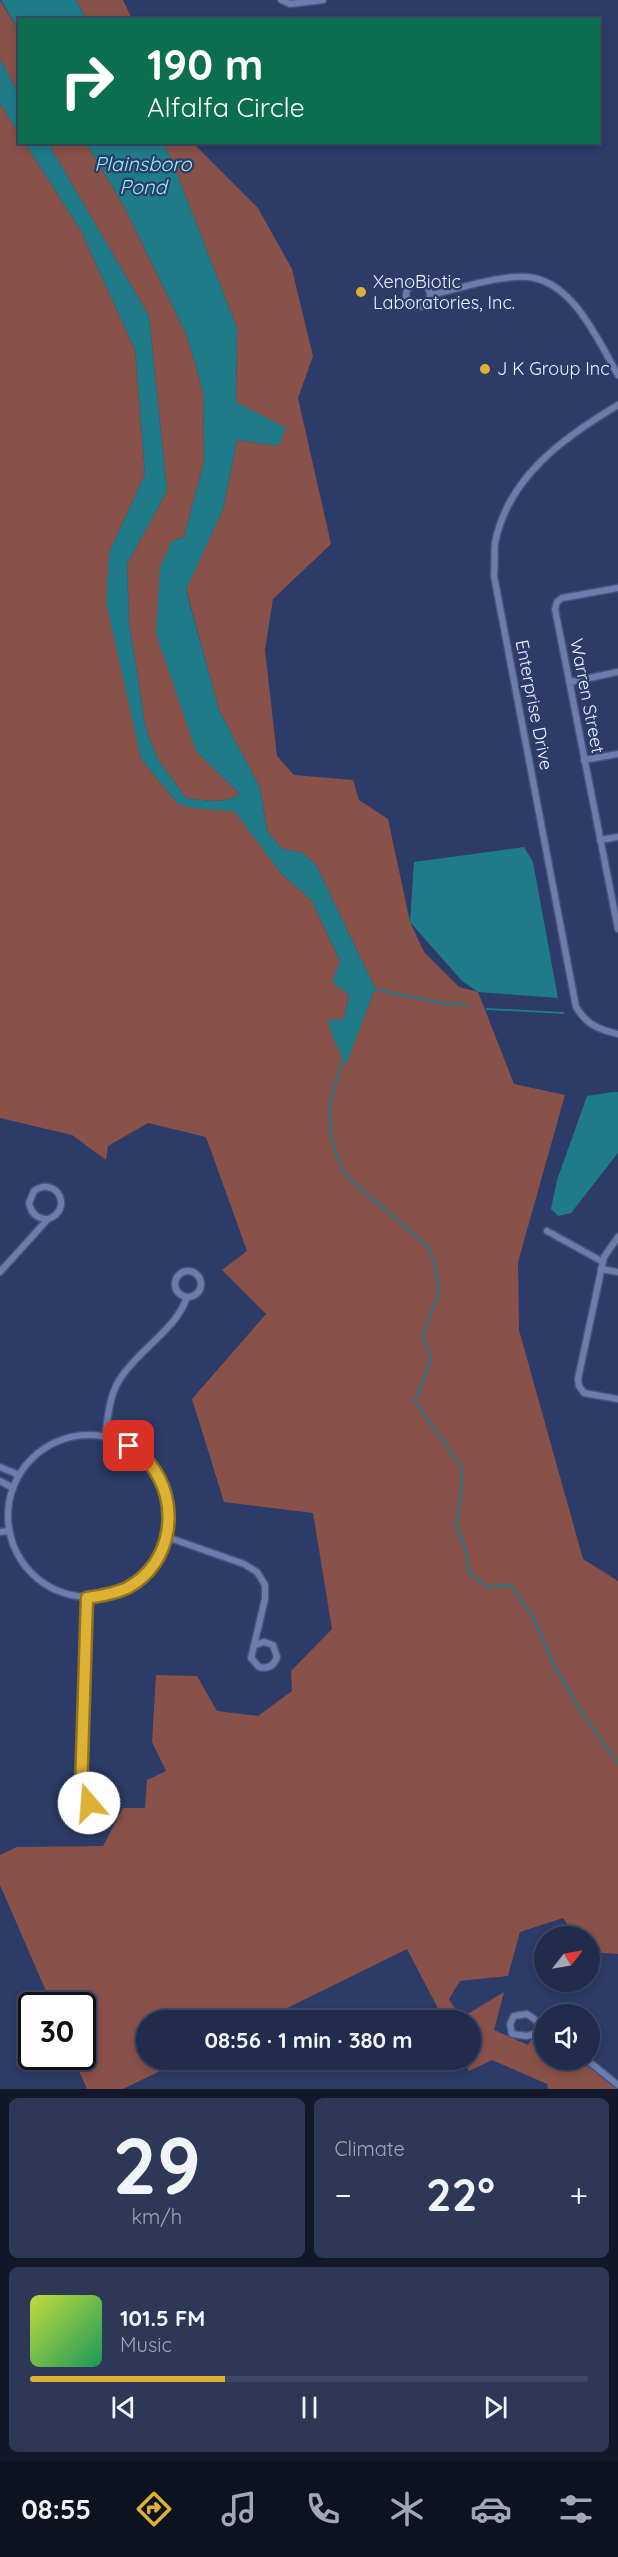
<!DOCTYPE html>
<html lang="en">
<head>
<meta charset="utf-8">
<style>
  :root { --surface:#212c4d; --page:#2d3857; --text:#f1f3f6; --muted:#a2a7b6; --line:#3e4865; --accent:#ddb133 }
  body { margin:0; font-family:Quicksand,sans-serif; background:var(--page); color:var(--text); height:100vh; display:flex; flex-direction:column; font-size:22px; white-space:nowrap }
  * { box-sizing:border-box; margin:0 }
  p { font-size:20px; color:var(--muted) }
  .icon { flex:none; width:33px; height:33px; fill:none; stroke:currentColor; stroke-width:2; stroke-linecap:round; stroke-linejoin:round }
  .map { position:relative; height:2089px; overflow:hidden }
  .drawer { display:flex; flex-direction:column; gap:9px; padding:9px; background:#12182a; flex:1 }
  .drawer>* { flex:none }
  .hud { position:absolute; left:18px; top:18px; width:582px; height:126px; border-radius:0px; box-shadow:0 3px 9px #0003,0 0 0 2px var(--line); background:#0b6e4f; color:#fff; overflow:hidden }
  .needle { width:39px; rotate:59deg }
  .buttons { position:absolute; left:534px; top:1926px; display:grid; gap:12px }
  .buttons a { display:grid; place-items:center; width:66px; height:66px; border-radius:50%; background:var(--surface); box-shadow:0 3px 9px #0003,0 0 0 2px var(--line); font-size:30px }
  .speed { position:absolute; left:18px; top:1992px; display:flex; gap:12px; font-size:30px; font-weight:700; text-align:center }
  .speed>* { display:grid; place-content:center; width:78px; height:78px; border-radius:50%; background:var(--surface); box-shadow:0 3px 9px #0003,0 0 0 2px var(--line); line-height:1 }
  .speed .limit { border:3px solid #111; border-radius:9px; background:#fff; color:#111 }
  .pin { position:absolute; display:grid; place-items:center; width:51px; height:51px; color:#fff; margin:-26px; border-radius:12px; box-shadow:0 3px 9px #0006 }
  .me { position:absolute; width:66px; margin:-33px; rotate:342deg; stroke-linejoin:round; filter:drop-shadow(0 0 4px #0008) }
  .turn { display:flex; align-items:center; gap:21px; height:126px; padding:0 30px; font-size:27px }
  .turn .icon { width:78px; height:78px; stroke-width:2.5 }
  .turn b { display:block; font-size:42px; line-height:51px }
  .big { font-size:45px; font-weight:700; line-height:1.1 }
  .drawer .widget { flex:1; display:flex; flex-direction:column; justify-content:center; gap:9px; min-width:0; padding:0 21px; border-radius:9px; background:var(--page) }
  .drawer .dial { align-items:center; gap:0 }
  .dial b { font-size:78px; line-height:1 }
  .song { display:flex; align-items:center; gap:18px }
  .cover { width:72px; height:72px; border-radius:9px; background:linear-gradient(135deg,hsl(70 70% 55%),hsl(150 70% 35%)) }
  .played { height:6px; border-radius:3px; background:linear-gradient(90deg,var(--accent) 35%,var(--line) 35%) }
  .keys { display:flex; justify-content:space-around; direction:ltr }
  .heat { display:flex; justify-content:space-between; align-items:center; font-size:33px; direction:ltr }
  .drawer .tiles { flex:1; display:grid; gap:9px; grid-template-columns:1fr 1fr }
  .widget:last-child { grid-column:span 2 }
  .trip { position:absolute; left:136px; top:2010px; width:345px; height:60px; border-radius:30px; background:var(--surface); box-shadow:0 3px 9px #0003,0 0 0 2px var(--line); font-weight:700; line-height:60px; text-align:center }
  .tab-bar { display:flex; height:96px; justify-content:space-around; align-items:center; background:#0d121f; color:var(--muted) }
  .tab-bar .icon { width:42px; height:42px }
  .tab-bar .selected { color:var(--accent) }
  .tab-bar b { font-size:27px; color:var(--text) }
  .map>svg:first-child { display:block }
  .green { fill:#885149 }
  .water { fill:#1f7b88 }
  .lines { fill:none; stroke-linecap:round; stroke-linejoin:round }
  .stream { stroke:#1f7b88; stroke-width:2 }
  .street-casing { stroke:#495375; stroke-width:9 }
  .street { stroke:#6b7dae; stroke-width:6 }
  .route-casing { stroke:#907321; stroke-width:15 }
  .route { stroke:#ddb133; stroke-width:10 }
  .poi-dot { fill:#ddb133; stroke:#2c3b67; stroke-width:2 }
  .labels { text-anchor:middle; stroke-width:4.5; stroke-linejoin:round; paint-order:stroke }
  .poi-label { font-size:18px; fill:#ecf1fc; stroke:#2c3b67; text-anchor:start }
  .street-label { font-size:18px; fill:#ecf1fc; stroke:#2c3b67 }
  .water-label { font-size:20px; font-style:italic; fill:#91effd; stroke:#2c3b67 }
</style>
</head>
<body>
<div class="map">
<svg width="618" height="2089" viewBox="0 0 618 2089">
  <rect width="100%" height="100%" fill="#2c3b67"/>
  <g class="green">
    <path d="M0,0L19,31V94L0,59Z"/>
    <path d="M76,0H123L132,19H86Z"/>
    <path d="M0,103L19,134L20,142L25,143L81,231L135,350L145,474L109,553L141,759L178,804L234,810L281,873L312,901L340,961L349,995L344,1020L328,1021L346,1064L375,988L316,865L301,852L282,849L267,831L260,788L219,710L186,589L223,509L237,440L278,446L236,402L237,328L170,156L162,143H193L258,208L292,269L313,356L298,398L331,544L273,599L265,650L277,756L294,775L353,780L359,800L388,819L410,922L424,952L459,987L478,992L514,1084L565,1095L518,1262L519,1330L583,1559L618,1581V1954L590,1952V1936H576L563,1918L520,1932L508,1976L460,1981L449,1999L461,2018L504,1992L494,2030L528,2045L538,2029L544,2033V2060H584L611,2077L618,2089H548L547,2084L492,2060L469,2071L463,2060H471V2020H444L407,1949L263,2020H147V2060H183L123,2089H87L73,2057L82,2056V2006L52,2005L0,1885V1855L17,1847L103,1846L123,1808H145L147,1780L166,1771L152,1742L156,1675L197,1676L217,1711L258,1716L292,1691L291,1671L332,1629L313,1513L224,1502L192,1399L266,1314L222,1270L247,1251L206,1137L148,1123L108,1146L106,1160L72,1135L0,1118Z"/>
    <path d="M48,143H86L125,208L187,336L203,391L204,461L184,537L172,541L196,751L240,794C224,805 204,800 186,798L159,761L146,730L129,623L127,564L167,491L149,316Z"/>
  </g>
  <g class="water">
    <path d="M1,0H76L86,19L20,20L19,31Z"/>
    <path d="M0,59L19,94V134L0,103Z"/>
    <path d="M25,143H48L149,316L167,491L127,564L129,623L146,730L159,761L186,798C204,800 224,805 240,794L196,751L156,634L160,567L172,541L184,537L204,461L203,391L187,336L125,208L86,143H162L170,156L237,328L236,402L286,428L278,446L237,440L223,509L186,590L219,710L260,788L267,831L282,849L301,852L316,865L375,988L346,1065L331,1033L328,1020L344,1019L349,995L332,982L340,961L312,901L281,873L234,811L199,809L178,804L141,759L106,602L109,553L145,474L135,350L81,231Z"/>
    <path d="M524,847L533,862L558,998L478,992L462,981L410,922L414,862Z"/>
    <path d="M613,1092H618V1153L571,1213L558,1216L551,1209L557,1180L587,1096Z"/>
  </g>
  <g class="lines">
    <g class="stream">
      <path d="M374,989L450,1005L457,1003L470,1006"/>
      <path d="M487,1009L563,1013"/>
      <path d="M343,1057L329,1108L332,1142L344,1174L428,1247L435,1265L439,1293L423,1334L431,1360L415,1401L462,1468L461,1492L456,1527L464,1545L470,1574L488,1587L511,1585L533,1617L555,1667L583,1715L618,1764"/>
    </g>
    <g class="street-casing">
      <g id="street">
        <path d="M281,0L290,4L323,0"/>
        <circle cx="418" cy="295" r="12"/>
        <path d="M430,295C459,289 498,275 527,277C572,280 598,340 618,375"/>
        <path d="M618,405C564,437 508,477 495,543C494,553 495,565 494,576L576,1007C587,1025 598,1029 618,1034"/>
        <path d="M618,588L562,598L557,602L555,609L618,929"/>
        <path d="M570,682L618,672"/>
        <path d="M584,760L618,754"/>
        <path d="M600,840L618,837"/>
        <path d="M547,1231L603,1262"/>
        <path d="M618,1237L604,1257L578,1379L579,1386L584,1393L618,1399"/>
        <path d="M601,1269L618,1272"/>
        <circle cx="188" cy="1284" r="13"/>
        <path d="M0,1272L48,1219C74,1210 57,1175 34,1191L29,1203C31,1213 37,1219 48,1219"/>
        <circle cx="89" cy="1516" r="81"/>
        <path d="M105,1437C108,1418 109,1395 120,1379C138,1350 176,1330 187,1297"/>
        <path d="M0,1467L19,1475"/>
        <path d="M0,1481L13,1488"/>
        <path d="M0,1532L9,1531"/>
        <path d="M167,1537L244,1564L257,1572L265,1585V1599L251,1658L259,1667C268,1669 274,1666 277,1657L273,1645L264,1642L255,1645"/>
        <path d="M85,1806L98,1802L106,1808L109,1817L104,1825L92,1829L84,1824L81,1819L85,1806L81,1791L87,1597"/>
        <path d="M544,2026L527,2014L514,2016L510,2024L512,2034L527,2036L544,2031"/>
        <path d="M587,2060L618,2085"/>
      </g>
    </g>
    <use href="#street" class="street"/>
  </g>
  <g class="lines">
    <g class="route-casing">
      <path id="route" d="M89,1803L85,1806L81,1791L87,1598C101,1596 114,1594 127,1588C173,1564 181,1502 150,1464C145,1457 136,1451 129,1446"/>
    </g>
    <use href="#route" class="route"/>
  </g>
  <g class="poi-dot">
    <circle cx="361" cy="292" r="6"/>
    <circle cx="485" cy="369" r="6"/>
  </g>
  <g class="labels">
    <g class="poi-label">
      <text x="373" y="288">XenoBiotic<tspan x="373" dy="21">Laboratories, Inc.</tspan></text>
      <text x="497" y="375">J K Group Inc</text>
    </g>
    <g class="street-label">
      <text transform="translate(587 696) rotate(79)" y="6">Warren Street</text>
      <text transform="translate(534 705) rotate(79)" y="6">Enterprise Drive</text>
    </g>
    <g class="water-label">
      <text x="143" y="171">Plainsboro<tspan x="143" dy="23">Pond</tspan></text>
    </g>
  </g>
</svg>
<div class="buttons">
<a><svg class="needle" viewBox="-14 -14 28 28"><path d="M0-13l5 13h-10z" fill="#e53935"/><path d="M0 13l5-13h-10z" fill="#a2a7b6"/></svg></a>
<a><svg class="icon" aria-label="sound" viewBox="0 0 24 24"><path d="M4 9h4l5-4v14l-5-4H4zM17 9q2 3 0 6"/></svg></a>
</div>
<div class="speed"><div class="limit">30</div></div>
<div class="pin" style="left:129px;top:1446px;background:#d93025"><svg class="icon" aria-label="arrive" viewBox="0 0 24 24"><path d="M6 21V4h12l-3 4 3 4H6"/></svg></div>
<svg class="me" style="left:89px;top:1803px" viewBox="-20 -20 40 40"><circle r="19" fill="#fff"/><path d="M0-13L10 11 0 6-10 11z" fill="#ddb133"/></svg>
<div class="trip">08:56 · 1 min · 380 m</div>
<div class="hud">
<div class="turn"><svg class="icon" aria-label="right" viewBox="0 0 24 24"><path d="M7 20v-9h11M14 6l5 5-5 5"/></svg><div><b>190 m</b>Alfalfa Circle</div></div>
</div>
</div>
<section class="drawer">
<div class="tiles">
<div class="widget dial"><b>29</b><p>km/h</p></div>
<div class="widget"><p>Climate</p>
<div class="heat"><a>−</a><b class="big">22°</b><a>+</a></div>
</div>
<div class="widget">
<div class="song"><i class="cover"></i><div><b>101.5 FM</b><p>Music</p></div></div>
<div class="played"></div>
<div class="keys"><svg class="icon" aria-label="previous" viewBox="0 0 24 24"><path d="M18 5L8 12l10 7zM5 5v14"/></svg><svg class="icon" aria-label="pause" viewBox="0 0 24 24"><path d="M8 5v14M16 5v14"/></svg><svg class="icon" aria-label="next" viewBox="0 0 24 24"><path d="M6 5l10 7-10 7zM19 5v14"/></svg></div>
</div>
</div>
</section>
<nav class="tab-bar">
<b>08:55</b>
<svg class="icon selected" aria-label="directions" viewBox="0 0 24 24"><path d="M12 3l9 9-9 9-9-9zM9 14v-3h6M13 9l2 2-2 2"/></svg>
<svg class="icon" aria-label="music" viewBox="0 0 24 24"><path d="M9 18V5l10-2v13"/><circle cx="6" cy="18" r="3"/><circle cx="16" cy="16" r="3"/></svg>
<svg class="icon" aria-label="phone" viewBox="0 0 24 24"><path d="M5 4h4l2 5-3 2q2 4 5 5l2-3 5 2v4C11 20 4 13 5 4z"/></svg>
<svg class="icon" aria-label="climate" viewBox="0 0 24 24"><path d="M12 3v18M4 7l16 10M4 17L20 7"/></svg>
<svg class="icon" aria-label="car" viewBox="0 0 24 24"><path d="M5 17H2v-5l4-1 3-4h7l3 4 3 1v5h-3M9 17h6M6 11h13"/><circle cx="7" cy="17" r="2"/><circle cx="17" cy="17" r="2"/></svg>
<svg class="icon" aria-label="filters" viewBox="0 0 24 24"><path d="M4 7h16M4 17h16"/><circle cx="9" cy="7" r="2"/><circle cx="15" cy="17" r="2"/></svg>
</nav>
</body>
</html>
